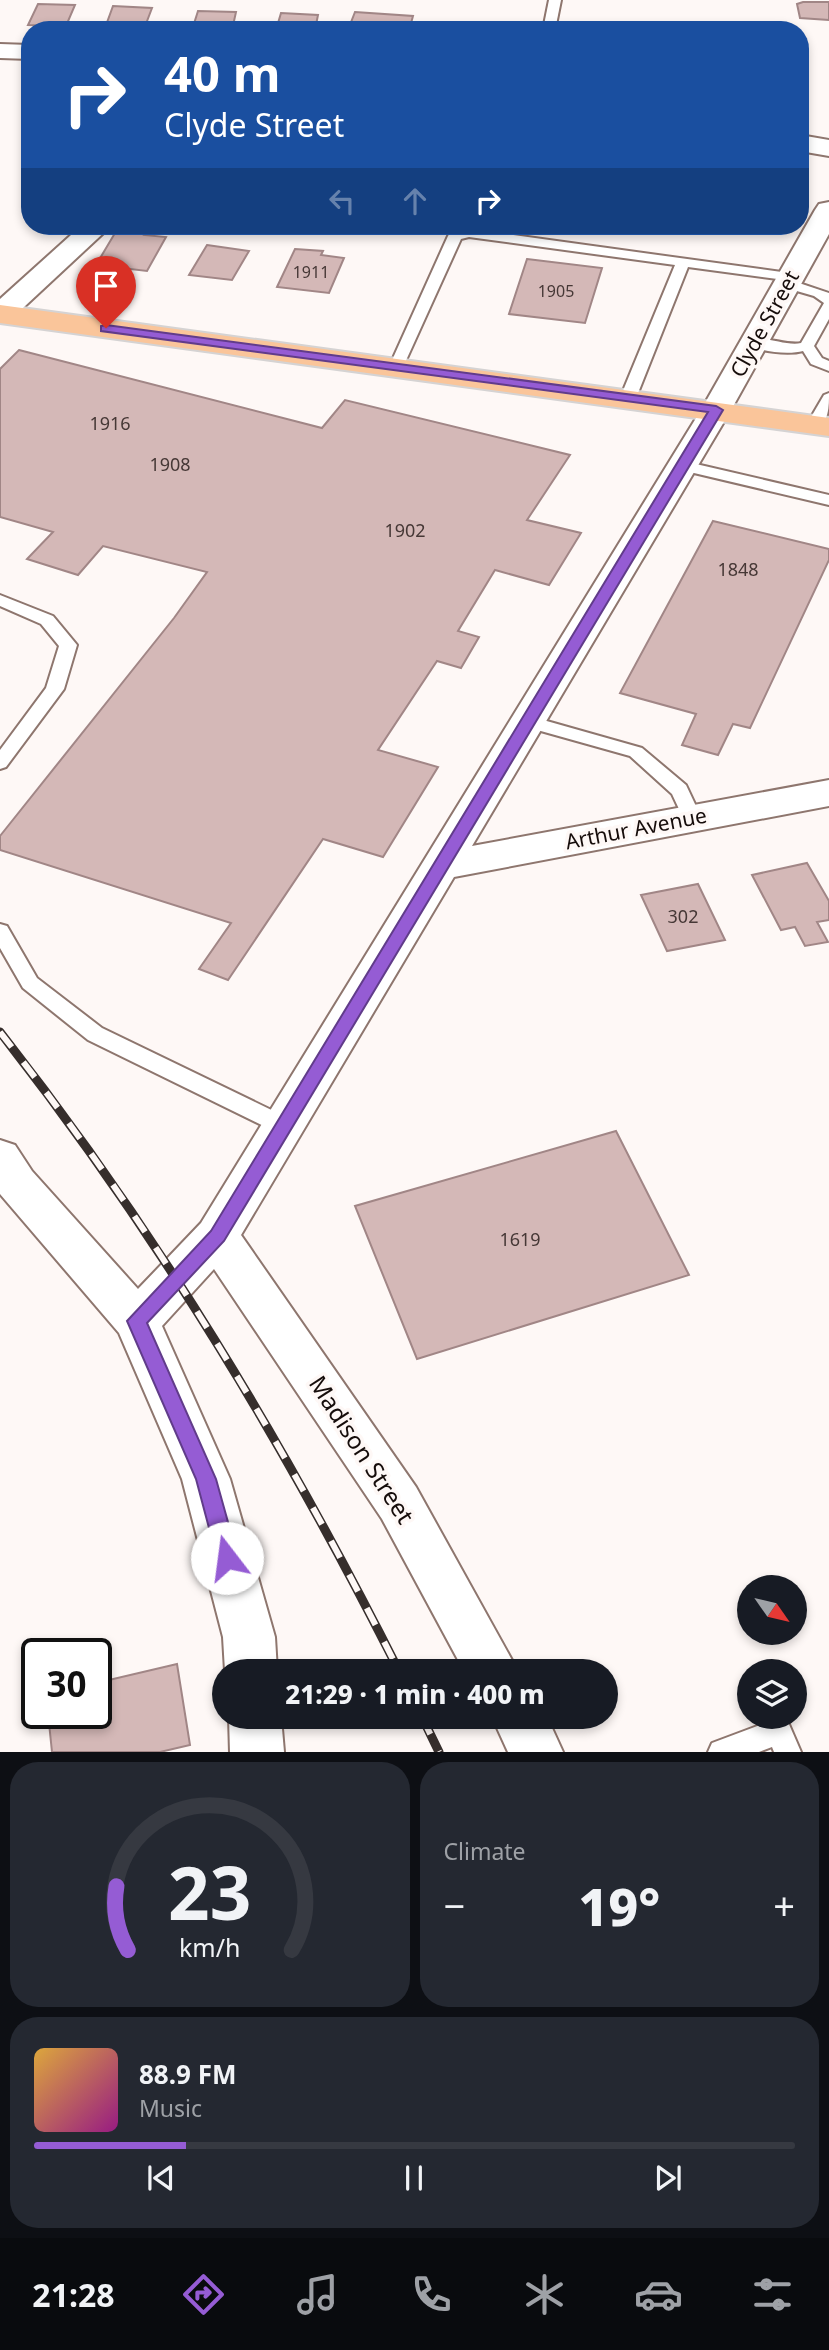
<!DOCTYPE html>
<html lang="en">
<head>
<meta charset="utf-8">
<style>
  :root { --surface:#171b24; --page:#242831; --text:#f1f3f6; --muted:#9ea1a6; --line:#363941; --accent:#955cd4 }
  body { margin:0; font-family:"Noto Sans",sans-serif; background:var(--page); color:var(--text); height:100vh; display:flex; flex-direction:column; font-size:26px; white-space:nowrap }
  * { box-sizing:border-box; margin:0 }
  p { font-size:23px; color:var(--muted) }
  .icon { flex:none; width:38px; height:38px; fill:none; stroke:currentColor; stroke-width:2; stroke-linecap:round; stroke-linejoin:round }
  .map { position:relative; height:1752px; overflow:hidden }
  .sheet { display:flex; flex-direction:column; gap:10px; padding:10px; background:#0d0f14; flex:1 }
  .sheet>* { flex:none }
  .top-card { position:absolute; left:21px; top:21px; width:788px; height:214px; border-radius:28px; box-shadow:0 4px 10px #0003; background:#1a4fa0; color:#fff; overflow:hidden }
  .needle { width:46px; rotate:124deg }
  .buttons { position:absolute; left:737px; top:1575px; display:grid; gap:14px }
  .buttons a { display:grid; place-items:center; width:70px; height:70px; border-radius:50%; background:var(--surface); box-shadow:0 4px 10px #0003; font-size:35px }
  .speed { position:absolute; left:21px; top:1638px; display:flex; gap:14px; font-size:35px; font-weight:700; text-align:center }
  .speed>* { display:grid; place-content:center; width:91px; height:91px; border-radius:50%; background:var(--surface); box-shadow:0 4px 10px #0003; line-height:1 }
  .speed .limit { border:4px solid #111; border-radius:10px; background:#fff; color:#111 }
  .pin { position:absolute; display:grid; place-items:center; width:60px; height:60px; color:#fff; margin:-72px -30px; border-radius:50% 50% 50% 0; rotate:-45deg; box-shadow:0 0 7px #0007 }
  .pin .icon { rotate:45deg }
  .me { position:absolute; width:77px; margin:-38px; rotate:345deg; stroke-linejoin:round; filter:drop-shadow(0 0 5px #0008) }
  .turn { display:flex; align-items:center; gap:24px; height:147px; padding:0 28px; font-size:32px }
  .turn .icon { width:91px; height:91px; stroke-width:2.5 }
  .turn b { display:block; font-size:49px; line-height:60px }
  .lanes { display:flex; align-items:center; height:66px; padding:0 28px; background:#0003; justify-content:center; gap:35px; direction:ltr }
  .lanes .off { opacity:.35 }
  .big { font-size:52px; font-weight:800; line-height:1.1 }
  .sheet .tile { flex:1; display:flex; flex-direction:column; justify-content:center; gap:10px; min-width:0; padding:0 24px; border-radius:28px; background:var(--page) }
  .sheet .dial { align-items:center; gap:0 }
  .dial svg { height:182px; overflow:visible; fill:none; stroke:var(--line); stroke-width:7; stroke-linecap:round; text-anchor:middle }
  .dial text { fill:var(--text); stroke:none }
  .song { display:flex; align-items:center; gap:21px }
  .cover { width:84px; height:84px; border-radius:10px; background:linear-gradient(135deg,hsl(40 70% 55%),hsl(310 70% 35%)) }
  .played { height:7px; border-radius:4px; background:linear-gradient(90deg,var(--accent) 20%,var(--line) 20%) }
  .keys { display:flex; justify-content:space-around; direction:ltr }
  .heat { display:flex; justify-content:space-between; align-items:center; font-size:38px; direction:ltr }
  .sheet .tiles { flex:1; display:grid; gap:10px; grid-template-columns:1fr 1fr }
  .tile:last-child { grid-column:span 2 }
  .trip { position:absolute; left:212px; top:1659px; width:406px; height:70px; border-radius:35px; background:var(--surface); box-shadow:0 4px 10px #0003; font-weight:800; line-height:70px; text-align:center }
  .tab-bar { display:flex; height:112px; justify-content:space-around; align-items:center; background:#090b0e; color:var(--muted) }
  .tab-bar .icon { width:49px; height:49px }
  .tab-bar .current { color:var(--accent) }
  .tab-bar b { font-size:32px; color:var(--text) }
  .map>svg:first-child { display:block }
  .building { fill:#d4b8b7; stroke:#a18686; stroke-width:2 }
  .lines { fill:none; stroke-linecap:round; stroke-linejoin:round }
  .lane-casing { stroke:#8e766e; stroke-width:4 }
  .street-casing { stroke:#8e766e; stroke-width:4 }
  .primary-casing { stroke:#d5d3d3; stroke-width:4 }
  .lane { fill:#fff; fill-rule:evenodd }
  .street { fill:#fff; fill-rule:evenodd }
  .primary { fill:#fac59a; fill-rule:evenodd }
  .rail-casing { stroke:#362e2c; stroke-width:9 }
  .rail { stroke:#fef8f6; stroke-width:6; stroke-dasharray:19; stroke-linecap:butt }
  .route { fill:#955cd4; stroke:#613c8a; stroke-width:2 }
  .labels { text-anchor:middle; stroke-width:7; stroke-linejoin:round; paint-order:stroke }
  .far-number-label { font-size:16px; fill:#463836 }
  .number-label { font-size:18px; fill:#463836 }
  .street-label { font-size:21px; fill:#160d0b; stroke:#fef8f6 }
  .near-street-label { font-size:24px; fill:#160d0b; stroke:#fef8f6 }
</style>
</head>
<body>
<div class="map">
<svg width="829" height="1752" viewBox="0 0 829 1752">
  <rect width="100%" height="100%" fill="#fef8f6"/>
  <g class="building">
    <path d="M803,2H829V20L800,18L797,4Z"/>
    <path d="M38,4L75,5L66,26L28,25Z"/>
    <path d="M113,6L152,8L144,29L105,28Z"/>
    <path d="M198,11L236,12L232,30H192Z"/>
    <path d="M355,12L413,16L410,27L386,26L385,30H348Z"/>
    <path d="M281,13L318,15L315,30H276Z"/>
    <path d="M118,228L146,231L144,235L166,237L147,271L96,265Z"/>
    <path d="M207,245L249,251L232,280L189,275Z"/>
    <path d="M295,249L323,251L321,255L344,258L329,293L277,287Z"/>
    <path d="M527,259L602,268L585,323L509,314Z"/>
    <path d="M19,350L322,428L345,400L570,455L527,520L581,533L549,585L495,570L458,631L479,637L461,668L437,661L378,750L438,767L383,857L323,839L228,980L199,969L231,923L0,850V836L174,618L207,572L103,546L78,575L27,559L53,532L0,517V369Z"/>
    <path d="M713,521L829,549V560L750,728L733,724L718,755L682,745L696,714L620,693Z"/>
    <path d="M807,863L829,901V920L817,922L828,942L805,946L795,927L781,930L752,875Z"/>
    <path d="M698,884L725,940L667,951L641,895Z"/>
    <path d="M616,1131L689,1275L417,1359L355,1206Z"/>
    <path d="M177,1664L190,1745L160,1752H52L48,1713H96V1683Z"/>
  </g>
  <g class="lines">
    <g class="lane-casing">
      <g id="lane">
        <path d="M549,0H561L555,30H543Z"/>
        <path d="M469,229L796,274L798,277L793,281L829,293V319L814,346L822,358L829,361V371L811,364L803,351C789,355 757,352 747,343C760,332 785,347 801,343L824,303L814,296L783,287L781,284L785,280L688,267L636,398L633,401H623L620,398L675,265L469,237L461,239L403,367L396,371L391,370L389,367L448,236L450,233Z"/>
        <path d="M829,393C829,406 829,424 815,429L810,427L807,424L824,395Z"/>
        <path d="M683,461L829,495V505L677,469L675,466L677,463Z"/>
        <path d="M0,595L53,616L77,645L64,689L6,767L0,769V750L46,688L59,646L41,624L0,606Z"/>
        <path d="M529,716L642,748L686,785L702,819L700,824H686L672,794L630,756L523,726L520,722L523,718Z"/>
        <path d="M0,924L7,926L37,978L102,1028L292,1120L295,1126L292,1132L284,1135L276,1132L88,1040L23,988L0,948Z"/>
        <path d="M779,1718L788,1722L801,1752H774L772,1747L759,1752H708L712,1743Z"/>
      </g>
    </g>
    <g class="street-casing">
      <g id="street">
        <path d="M0,44L30,45V59L0,58Z"/>
        <path d="M800,135L829,140V156L800,151Z"/>
        <path d="M829,202V234L731,410L472,846L829,780V806L454,877L241,1235L416,1487L518,1671H464L382,1519L214,1269L162,1326L230,1479L275,1637L277,1671H225L223,1637L182,1479L119,1333L0,1194V1140L15,1145L32,1171L138,1289L201,1223L701,410L815,210L819,204Z"/>
        <path d="M81,226H111L10,320L0,323V299Z"/>
        <path d="M229,1717H281L284,1752H230Z"/>
        <path d="M492,1717H547L563,1752H508Z"/>
      </g>
    </g>
    <g class="primary-casing">
      <path id="primary" d="M0,305L829,418V436L0,323Z"/>
    </g>
    <use href="#lane" class="lane"/>
    <use href="#street" class="street"/>
    <use href="#primary" class="primary"/>
    <g class="rail-casing">
      <g id="rail">
        <path d="M0,1032C159,1235 283,1441 399,1671"/>
        <path d="M422,1717L439,1752"/>
      </g>
    </g>
    <use href="#rail" class="rail"/>
  </g>
  <path class="route" d="M106,325L716,406L723,410L224,1241L147,1323L216,1479L238,1558L235,1565L227,1568L220,1565L217,1558L196,1479L127,1321L211,1231L708,412L101,331V326Z"/>
  <g class="labels">
    <g class="far-number-label">
      <text x="311" y="278">1911</text>
      <text x="556" y="297">1905</text>
    </g>
    <g class="number-label">
      <text x="110" y="430">1916</text>
      <text x="170" y="471">1908</text>
      <text x="405" y="537">1902</text>
      <text x="738" y="576">1848</text>
      <text x="683" y="923">302</text>
      <text x="520" y="1246">1619</text>
    </g>
    <g class="street-label">
      <text transform="translate(765 324) rotate(-61)" y="7">Clyde Street</text>
      <text transform="translate(636 829) rotate(-11)" y="7">Arthur Avenue</text>
    </g>
    <g class="near-street-label">
      <text transform="translate(361 1450) rotate(57)" y="8">Madison Street</text>
    </g>
  </g>
</svg>
<div class="buttons">
<a><svg class="needle" viewBox="-14 -14 28 28"><path d="M0-13l5 13h-10z" fill="#e53935"/><path d="M0 13l5-13h-10z" fill="#9ea1a6"/></svg></a>
<a><svg class="icon" aria-label="layers" viewBox="0 0 24 24"><path d="M12 4l9 5-9 5-9-5zM3 14l9 5 9-5"/></svg></a>
</div>
<div class="speed"><div class="limit">30</div></div>
<div class="pin" style="left:106px;top:328px;background:#d93025"><svg class="icon" aria-label="arrive" viewBox="0 0 24 24"><path d="M6 21V4h12l-3 4 3 4H6"/></svg></div>
<svg class="me" style="left:227px;top:1558px" viewBox="-20 -20 40 40"><circle r="19" fill="#fff"/><path d="M0-13L10 11 0 6-10 11z" fill="#955cd4"/></svg>
<div class="trip">21:29 · 1 min · 400 m</div>
<div class="top-card">
<div class="turn"><svg class="icon" aria-label="right" viewBox="0 0 24 24"><path d="M7 20v-9h11M14 6l5 5-5 5"/></svg><div><b>40 m</b>Clyde Street</div></div>
<div class="lanes"><svg class="icon off" aria-label="left" viewBox="0 0 24 24"><path d="M17 20v-9H6M10 6l-5 5 5 5"/></svg><svg class="icon off" aria-label="ahead" viewBox="0 0 24 24"><path d="M12 20V5M6 11l6-6 6 6"/></svg><svg class="icon" aria-label="right" viewBox="0 0 24 24"><path d="M7 20v-9h11M14 6l5 5-5 5"/></svg></div>
</div>
</div>
<section class="sheet">
<div class="tiles">
<div class="tile dial"><svg viewBox="0 0 100 80">
<path d="M14 69A42 42 0 1 1 86 69"/>
<path d="M14 69A42 42 0 0 1 9 41" stroke="#955cd4"/>
<text x="50" y="56" font-size="32" font-weight="700">23</text>
<text x="50" y="72" font-size="11">km/h</text>
</svg></div>
<div class="tile"><p>Climate</p>
<div class="heat"><a>−</a><b class="big">19°</b><a>+</a></div>
</div>
<div class="tile">
<div class="song"><i class="cover"></i><div><b>88.9 FM</b><p>Music</p></div></div>
<div class="played"></div>
<div class="keys"><svg class="icon" aria-label="previous" viewBox="0 0 24 24"><path d="M18 5L8 12l10 7zM5 5v14"/></svg><svg class="icon" aria-label="pause" viewBox="0 0 24 24"><path d="M8 5v14M16 5v14"/></svg><svg class="icon" aria-label="next" viewBox="0 0 24 24"><path d="M6 5l10 7-10 7zM19 5v14"/></svg></div>
</div>
</div>
</section>
<nav class="tab-bar">
<b>21:28</b>
<svg class="icon current" aria-label="directions" viewBox="0 0 24 24"><path d="M12 3l9 9-9 9-9-9zM9 14v-3h6M13 9l2 2-2 2"/></svg>
<svg class="icon" aria-label="music" viewBox="0 0 24 24"><path d="M9 18V5l10-2v13"/><circle cx="6" cy="18" r="3"/><circle cx="16" cy="16" r="3"/></svg>
<svg class="icon" aria-label="phone" viewBox="0 0 24 24"><path d="M5 4h4l2 5-3 2q2 4 5 5l2-3 5 2v4C11 20 4 13 5 4z"/></svg>
<svg class="icon" aria-label="climate" viewBox="0 0 24 24"><path d="M12 3v18M4 7l16 10M4 17L20 7"/></svg>
<svg class="icon" aria-label="car" viewBox="0 0 24 24"><path d="M5 17H2v-5l4-1 3-4h7l3 4 3 1v5h-3M9 17h6M6 11h13"/><circle cx="7" cy="17" r="2"/><circle cx="17" cy="17" r="2"/></svg>
<svg class="icon" aria-label="filters" viewBox="0 0 24 24"><path d="M4 7h16M4 17h16"/><circle cx="9" cy="7" r="2"/><circle cx="15" cy="17" r="2"/></svg>
</nav>
</body>
</html>
